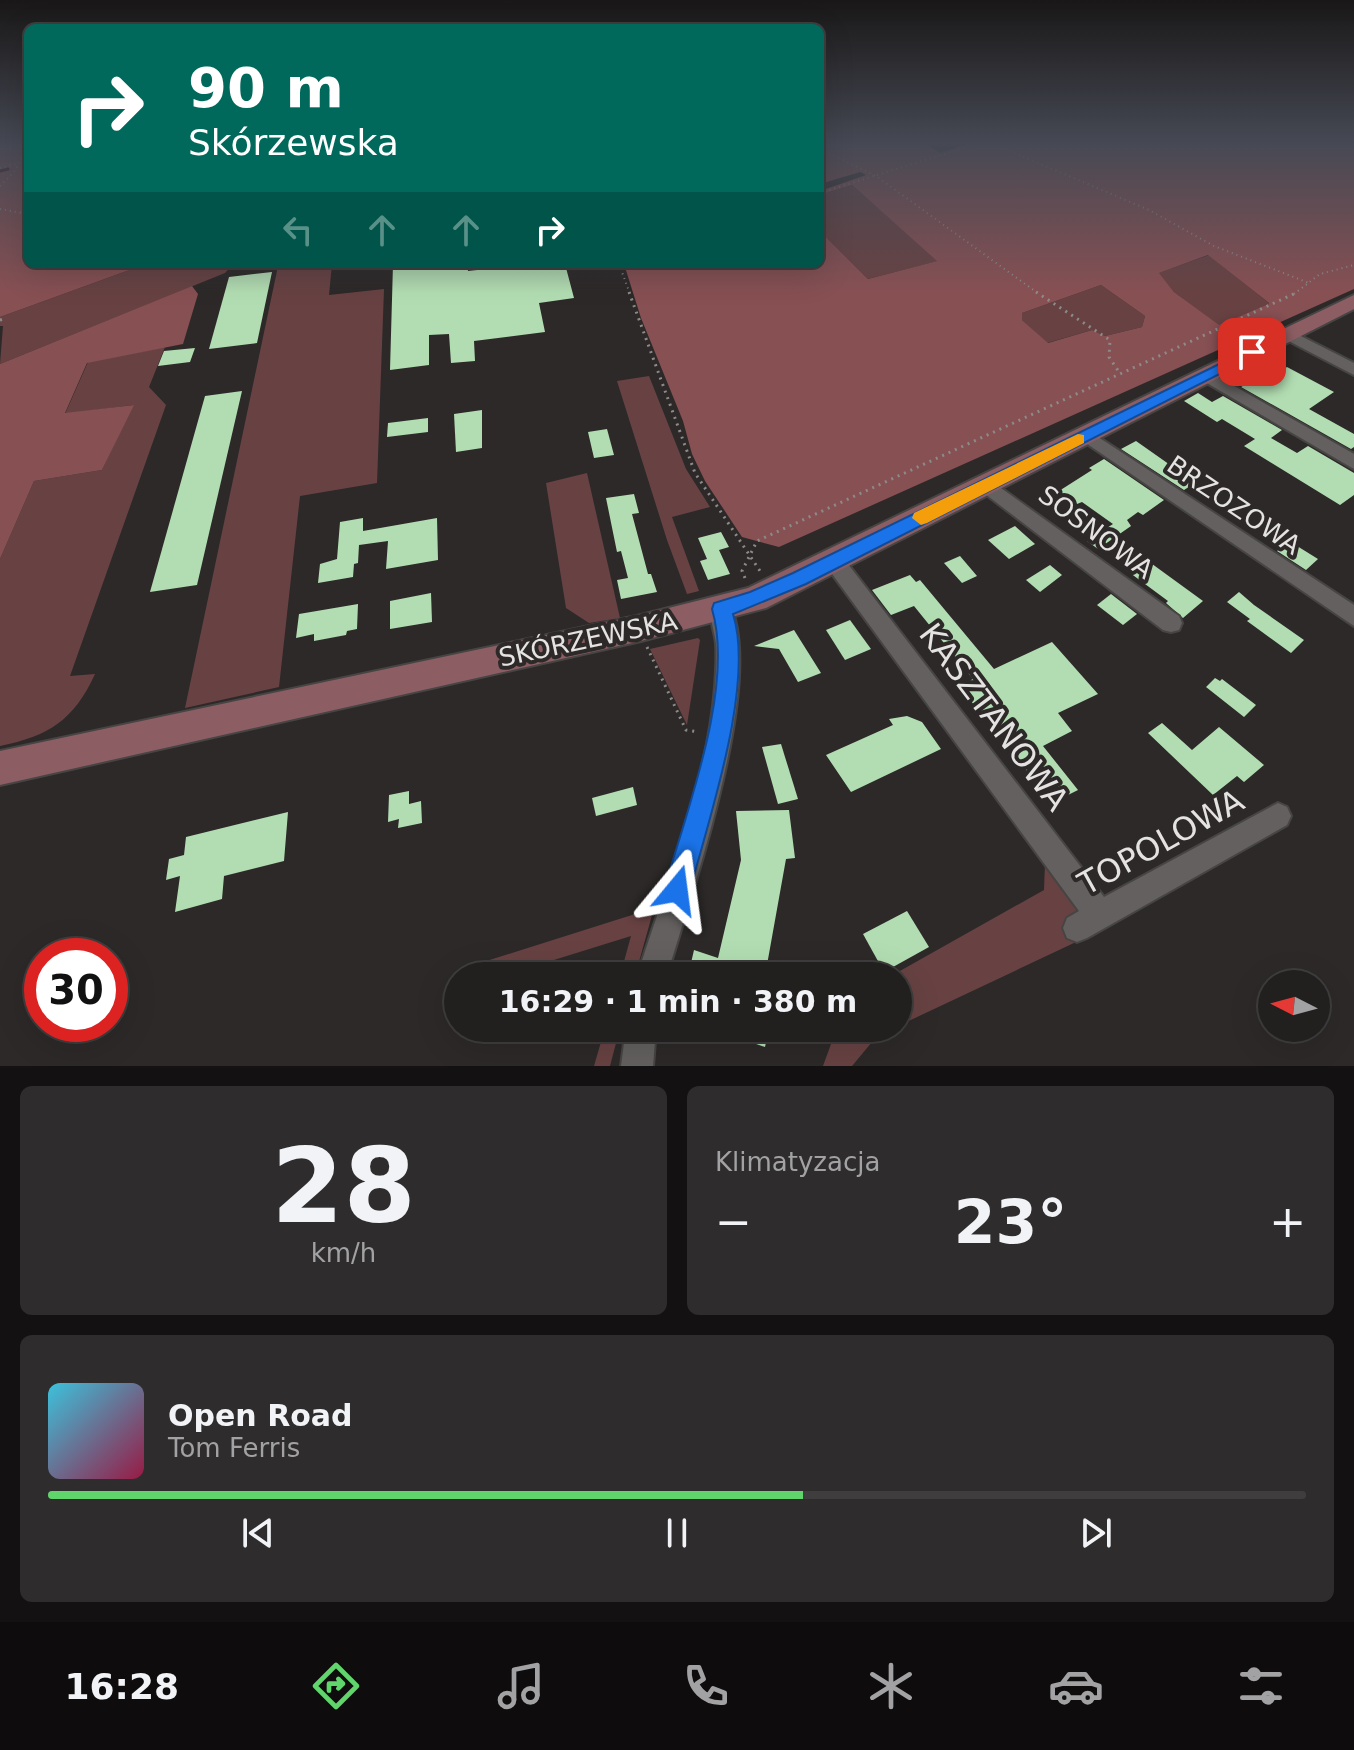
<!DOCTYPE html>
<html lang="pl">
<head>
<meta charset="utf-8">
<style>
  :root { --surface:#221f1f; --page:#2e2c2c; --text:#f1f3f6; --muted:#a2a2a4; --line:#3f3d3d; --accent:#60d56b }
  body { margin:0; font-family:"DejaVu Sans",sans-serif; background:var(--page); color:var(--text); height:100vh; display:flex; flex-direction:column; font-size:30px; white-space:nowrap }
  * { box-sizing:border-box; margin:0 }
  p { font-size:26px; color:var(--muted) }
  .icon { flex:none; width:44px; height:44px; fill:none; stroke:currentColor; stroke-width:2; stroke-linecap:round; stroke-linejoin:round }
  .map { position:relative; height:1066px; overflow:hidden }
  .drawer { display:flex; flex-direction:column; gap:20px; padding:20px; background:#131111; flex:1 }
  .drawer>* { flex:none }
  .hud { position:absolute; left:24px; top:24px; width:800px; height:244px; border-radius:12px; box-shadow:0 8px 32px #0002,0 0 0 2px var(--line); background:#00695c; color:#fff; overflow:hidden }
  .needle { width:52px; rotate:276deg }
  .controls { position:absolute; left:1258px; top:970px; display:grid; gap:16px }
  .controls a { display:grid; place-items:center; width:72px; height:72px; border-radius:50%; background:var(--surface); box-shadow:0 8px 32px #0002,0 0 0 2px var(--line); font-size:40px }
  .speed { position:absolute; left:24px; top:938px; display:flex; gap:16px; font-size:40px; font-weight:700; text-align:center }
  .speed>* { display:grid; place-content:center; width:104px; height:104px; border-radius:50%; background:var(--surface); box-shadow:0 8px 32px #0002,0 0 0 2px var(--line); line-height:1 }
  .speed .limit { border:12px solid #d22; background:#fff; color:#111 }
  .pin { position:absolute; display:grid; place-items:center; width:68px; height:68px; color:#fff; margin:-34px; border-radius:16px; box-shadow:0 4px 12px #0006 }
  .me { position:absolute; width:88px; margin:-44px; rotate:16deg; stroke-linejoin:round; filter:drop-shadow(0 0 6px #0008) }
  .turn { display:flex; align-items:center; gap:28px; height:168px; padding:0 32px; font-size:36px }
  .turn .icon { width:104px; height:104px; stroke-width:2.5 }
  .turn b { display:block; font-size:56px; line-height:68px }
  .lanes { display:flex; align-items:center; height:76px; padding:0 32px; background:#0003; justify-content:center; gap:40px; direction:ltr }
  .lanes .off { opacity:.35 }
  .big { font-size:60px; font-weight:800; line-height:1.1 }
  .drawer .tile { flex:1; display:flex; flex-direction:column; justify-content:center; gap:12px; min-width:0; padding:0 28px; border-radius:12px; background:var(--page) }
  .drawer .dial { align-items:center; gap:0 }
  .dial b { font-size:104px; line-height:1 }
  .song { display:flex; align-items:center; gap:24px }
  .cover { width:96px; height:96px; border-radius:12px; background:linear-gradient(135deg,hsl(190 70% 55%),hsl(340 70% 35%)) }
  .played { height:8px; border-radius:4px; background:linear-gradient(90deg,var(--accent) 60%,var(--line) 60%) }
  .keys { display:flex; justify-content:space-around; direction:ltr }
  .heat { display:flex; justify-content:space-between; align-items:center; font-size:44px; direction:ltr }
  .drawer .tiles { flex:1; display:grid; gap:20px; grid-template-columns:1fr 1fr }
  .tile:last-child { grid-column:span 2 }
  .trip { position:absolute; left:444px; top:962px; width:468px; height:80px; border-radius:40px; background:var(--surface); box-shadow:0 8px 32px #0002,0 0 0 2px var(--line); font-weight:800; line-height:80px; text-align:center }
  .menu { display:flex; height:128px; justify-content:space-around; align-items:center; background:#0e0c0c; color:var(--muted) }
  .menu .icon { width:56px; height:56px }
  .menu .active { color:var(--accent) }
  .menu b { font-size:36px; color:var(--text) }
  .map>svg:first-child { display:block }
  .green { fill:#684243 }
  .forest { fill:#875053; fill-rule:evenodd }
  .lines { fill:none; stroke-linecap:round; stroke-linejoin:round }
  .stream { stroke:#35060e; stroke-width:3 }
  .building { fill:#b2ddb2 }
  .street-casing { stroke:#474444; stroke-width:4 }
  .secondary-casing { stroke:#474444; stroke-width:4 }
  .path-far1 { stroke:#8d8a8a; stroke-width:2; stroke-dasharray:1 4; stroke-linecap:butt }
  .path { stroke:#8d8a8a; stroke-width:3; stroke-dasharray:2 5; stroke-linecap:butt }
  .street { fill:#646060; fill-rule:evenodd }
  .secondary { fill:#8c5e63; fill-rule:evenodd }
  .route { fill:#1a73e8; stroke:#114b97; stroke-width:2 }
  .slow { fill:#f59e0b }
  .labels { text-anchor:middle; stroke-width:8; stroke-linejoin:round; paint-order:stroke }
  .street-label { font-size:26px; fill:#e5e2e2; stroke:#2d2929 }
  .near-street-label { font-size:32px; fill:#e5e2e2; stroke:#2d2929 }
</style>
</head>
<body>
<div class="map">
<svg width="1354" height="1066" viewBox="0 0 1354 1066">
  <rect width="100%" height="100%" fill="#2d2929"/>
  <g class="green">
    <path d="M852,185L938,261L868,279L820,231V195Z"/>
    <path d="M1209,255L1270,304L1219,326L1174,292L1158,273Z"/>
    <path d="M146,264H233L225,273L0,364L3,326H0V317Z"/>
    <path d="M289,264H332L329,295L384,289L377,483L300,496L279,687L185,708L278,266Z"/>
    <path d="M1101,285L1145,316L1142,327L1105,336L1092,330L1047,343L1022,320V313Z"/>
    <path d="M165,347L149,387L166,405L70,676L95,674C74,720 49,736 0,746V559L34,481L102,470L133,405L65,414L88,362Z"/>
    <path d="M649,376L686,469L710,507L672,517L699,591L687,594L667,540L617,381Z"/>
    <path d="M587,473L620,618L589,623L566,608L546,483Z"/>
    <path d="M698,638L700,640L687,725L650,649Z"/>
    <path d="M1045,863L1093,934L898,1026V976H891L1044,890Z"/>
    <path d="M654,908L635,976H620L631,936L502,976H461V969Z"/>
    <path d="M605,1028H620L610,1066H594Z"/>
    <path d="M832,1028H894L877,1036L852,1066H823L831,1044Z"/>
  </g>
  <g class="forest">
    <path d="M0,143H28V264H146L0,317Z"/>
    <path d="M820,143H924L940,153L972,143H1354V289L779,547L742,537L705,481L692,454L683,421L641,318L624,264H820V231L868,279L937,261L852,185L820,195V191L866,175L860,172L820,184ZM1208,255L1269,303V304L1219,325L1174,292L1159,273ZM1101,285L1145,316L1142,327L1105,336L1092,330L1048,343L1022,320V313Z"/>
    <path d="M192,286L198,294L183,344L87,363L65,413L134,405L102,470L34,481L0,559V364Z"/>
  </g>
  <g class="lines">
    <path class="stream" d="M0,171L8,169"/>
  </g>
  <g class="building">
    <path d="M393,264H467L468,271L496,268L495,264H510L511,269L565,264L574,298L539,303L545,332L474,341L475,361L451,363L449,334L429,335V365L390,370Z"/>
    <path d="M272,272L257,343L209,349L229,277Z"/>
    <path d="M195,348L190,362L158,366L164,351Z"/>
    <path d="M1287,367L1334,392L1309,409L1354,434V447L1351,449L1241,387L1252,381L1258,385Z"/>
    <path d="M242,391L197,585L150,592L205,396Z"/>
    <path d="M1198,393L1212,402L1223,396L1282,430L1271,438L1297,453L1308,446L1354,473V495L1340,505L1244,446L1255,439L1222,419L1217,422L1184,401Z"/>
    <path d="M482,410V448L456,452L454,414Z"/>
    <path d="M428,418V432L387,437L388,423Z"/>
    <path d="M607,429L614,455L594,458L588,432Z"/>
    <path d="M1136,441L1173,467L1176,465L1198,481L1184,490L1121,449Z"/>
    <path d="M1104,459L1164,500L1143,515L1138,512L1127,520L1131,526L1098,549L1087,541L1113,524L1082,502L1077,504L1059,491L1092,470L1089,468Z"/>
    <path d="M634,494L639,513L632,514L648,574H651L657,592L621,599L617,580L628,578L621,551L617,552L606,498Z"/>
    <path d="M363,518V531L437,518L438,560L386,569L388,541L359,545L358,563L354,564L353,577L318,583L320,564L337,559L340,522Z"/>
    <path d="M1015,526L1035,544L1009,559L988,540Z"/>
    <path d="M721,532L729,547L719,550L730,574L708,580L700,561L707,559L698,538Z"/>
    <path d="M1289,541L1318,559L1306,570L1277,551Z"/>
    <path d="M1137,553L1203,601L1183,618L1166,603L1168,601L1122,567Z"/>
    <path d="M960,556L977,576L962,583L944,563Z"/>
    <path d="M1050,565L1062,575L1040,592L1026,580Z"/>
    <path d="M910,575L916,582L920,580L994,669L1052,642L1098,694L1058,713L1072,731L1043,746L1078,790L1052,803L959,686L973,679L914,606L891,615L872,590Z"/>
    <path d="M1239,592L1254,605L1304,640L1291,653L1247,621L1250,619L1227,602Z"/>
    <path d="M431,593L432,622L390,629V601Z"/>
    <path d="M1111,594L1137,614L1123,625L1097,605Z"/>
    <path d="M358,604L357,629L347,631L346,635L314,641V634L296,638L299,614Z"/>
    <path d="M850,620L871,649L845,660L826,630Z"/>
    <path d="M794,630L821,673L798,682L779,649L754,646Z"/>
    <path d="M1215,678L1220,681L1222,679L1256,705L1244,717L1206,687Z"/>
    <path d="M907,716L922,722L941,749L851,792L826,755L893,725L889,719Z"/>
    <path d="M1162,723L1192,750L1219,727L1264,765L1244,782L1237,776L1213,795L1148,733Z"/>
    <path d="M781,744L798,799L778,804L762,747Z"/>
    <path d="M633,787L637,805L596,816L592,798Z"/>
    <path d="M409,791V804L421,801L422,823L398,828L399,819L388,822L389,795Z"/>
    <path d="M789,810L795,858L786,859L765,976H688L694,950L718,958L741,860L736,811Z"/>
    <path d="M288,812L284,861L224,876L222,899L175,912L180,876L166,880L169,859L184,855L186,837Z"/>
    <path d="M907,911L929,947L884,972L863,934Z"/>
    <path d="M716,1028H769L765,1047L716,1030Z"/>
  </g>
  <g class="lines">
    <g class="street-casing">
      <g id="street">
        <path d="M1287,329L1354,363V375L1281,337V331Z"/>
        <path d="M1206,370L1354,454V469L1200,379L1198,375L1200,371Z"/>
        <path d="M1086,429L1354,605V626L1080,439L1077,435Z"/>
        <path d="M987,478L1179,616L1182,623L1179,630L1171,632L1163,630L980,490L978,485Z"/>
        <path d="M834,553L841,555L1104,897L1278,803L1287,807L1291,816L1287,825L1087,938L1077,942L1067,938L1063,928L1067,918L1079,911L827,567L824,561L827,555Z"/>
        <path d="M721,600L729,603C767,680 691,893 667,976H637C667,882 707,785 715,687C716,673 717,658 716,644C715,631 707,615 713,603Z"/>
        <path d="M626,1028H656L653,1066H621Z"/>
      </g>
    </g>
    <g class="secondary-casing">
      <path id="secondary" d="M1354,295V309L766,608L641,641L0,785V751L641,615L748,588Z"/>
    </g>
    <g class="path-far1">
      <path d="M991,143L1149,210L1214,246L1309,283"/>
      <path d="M820,149L876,176L1039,294"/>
      <path d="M0,168L19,163"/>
      <path d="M0,186L14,172L28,146"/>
      <path d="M820,193L979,143"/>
      <path d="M0,209L28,214"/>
      <path d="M619,264L630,294"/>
      <path d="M1294,294L1320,274L1354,265"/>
    </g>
    <g class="path">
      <path d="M629,292L695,473L760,571"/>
      <path d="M1036,292L1110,340L1109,357L1119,372"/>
      <path d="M0,320L4,319"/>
      <path d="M745,578L742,571L757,541L1298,292"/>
      <path d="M647,647L686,730L699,732"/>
    </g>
    <use href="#street" class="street"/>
    <use href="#secondary" class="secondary"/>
  </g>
  <linearGradient id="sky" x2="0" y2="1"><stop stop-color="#191717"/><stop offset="0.49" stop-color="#464954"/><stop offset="1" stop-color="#464954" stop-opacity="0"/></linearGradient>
  <rect width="1354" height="292" fill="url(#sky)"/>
  <path class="route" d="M1252,348L1259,352L1257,355L806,584L733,614C755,684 709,818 690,890L686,899L677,903L668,899L664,890C686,812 735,687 712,609L714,603L750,592L793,573Z"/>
  <path class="slow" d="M1078,434L1084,435V443L927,523L921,525L912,518L914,513Z"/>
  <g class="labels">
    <g class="street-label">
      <text transform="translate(1234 505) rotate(34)" y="9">BRZOZOWA</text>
      <text transform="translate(1096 532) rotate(37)" y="9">SOSNOWA</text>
      <text transform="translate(588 639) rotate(-12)" y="9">SKÓRZEWSKA</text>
    </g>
    <g class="near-street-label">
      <text transform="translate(994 717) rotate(53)" y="11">KASZTANOWA</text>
      <text transform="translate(1161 842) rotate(-29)" y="11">TOPOLOWA</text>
    </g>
  </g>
</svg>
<div class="controls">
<a><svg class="needle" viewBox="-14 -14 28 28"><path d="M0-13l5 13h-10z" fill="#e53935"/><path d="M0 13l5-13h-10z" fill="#a2a2a4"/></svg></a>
</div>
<div class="speed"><div class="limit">30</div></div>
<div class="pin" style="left:1252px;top:352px;background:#d93025"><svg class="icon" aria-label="arrive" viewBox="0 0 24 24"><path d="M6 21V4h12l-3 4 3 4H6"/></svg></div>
<svg class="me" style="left:677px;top:890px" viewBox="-20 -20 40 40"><path d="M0-17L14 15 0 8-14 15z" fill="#1a73e8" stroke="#fff" stroke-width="4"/></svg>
<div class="trip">16:29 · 1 min · 380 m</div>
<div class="hud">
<div class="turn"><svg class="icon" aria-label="right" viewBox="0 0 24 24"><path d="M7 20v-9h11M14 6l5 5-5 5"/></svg><div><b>90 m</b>Skórzewska</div></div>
<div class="lanes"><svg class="icon off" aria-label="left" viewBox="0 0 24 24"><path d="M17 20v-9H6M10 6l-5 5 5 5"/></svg><svg class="icon off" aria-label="ahead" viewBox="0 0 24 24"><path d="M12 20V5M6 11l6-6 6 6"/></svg><svg class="icon off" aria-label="ahead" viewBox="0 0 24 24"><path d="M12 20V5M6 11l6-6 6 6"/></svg><svg class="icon" aria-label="right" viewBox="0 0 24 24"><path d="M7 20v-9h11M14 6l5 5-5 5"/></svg></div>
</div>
</div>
<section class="drawer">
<div class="tiles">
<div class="tile dial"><b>28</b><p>km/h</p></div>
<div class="tile"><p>Klimatyzacja</p>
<div class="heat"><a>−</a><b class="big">23°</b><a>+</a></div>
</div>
<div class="tile">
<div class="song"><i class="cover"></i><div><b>Open Road</b><p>Tom Ferris</p></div></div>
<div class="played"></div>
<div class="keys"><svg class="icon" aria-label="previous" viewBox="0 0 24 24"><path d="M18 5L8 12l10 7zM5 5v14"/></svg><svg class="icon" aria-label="pause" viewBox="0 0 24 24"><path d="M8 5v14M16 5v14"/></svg><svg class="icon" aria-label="next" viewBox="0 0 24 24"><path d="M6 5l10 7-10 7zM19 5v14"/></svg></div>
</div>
</div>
</section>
<nav class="menu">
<b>16:28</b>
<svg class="icon active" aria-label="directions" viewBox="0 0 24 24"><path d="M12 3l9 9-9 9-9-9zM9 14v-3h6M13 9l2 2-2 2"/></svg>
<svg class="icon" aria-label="music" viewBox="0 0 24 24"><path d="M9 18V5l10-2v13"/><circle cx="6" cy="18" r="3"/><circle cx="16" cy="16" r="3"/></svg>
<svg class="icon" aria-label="phone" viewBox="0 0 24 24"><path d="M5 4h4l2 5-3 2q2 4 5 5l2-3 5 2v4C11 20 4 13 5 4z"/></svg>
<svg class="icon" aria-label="climate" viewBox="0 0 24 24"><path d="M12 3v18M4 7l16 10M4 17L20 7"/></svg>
<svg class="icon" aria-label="car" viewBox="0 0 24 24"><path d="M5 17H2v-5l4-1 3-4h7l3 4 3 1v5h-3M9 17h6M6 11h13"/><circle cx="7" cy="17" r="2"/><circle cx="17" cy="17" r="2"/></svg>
<svg class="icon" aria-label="filters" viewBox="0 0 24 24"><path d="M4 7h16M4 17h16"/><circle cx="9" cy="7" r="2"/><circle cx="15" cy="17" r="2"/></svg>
</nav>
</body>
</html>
